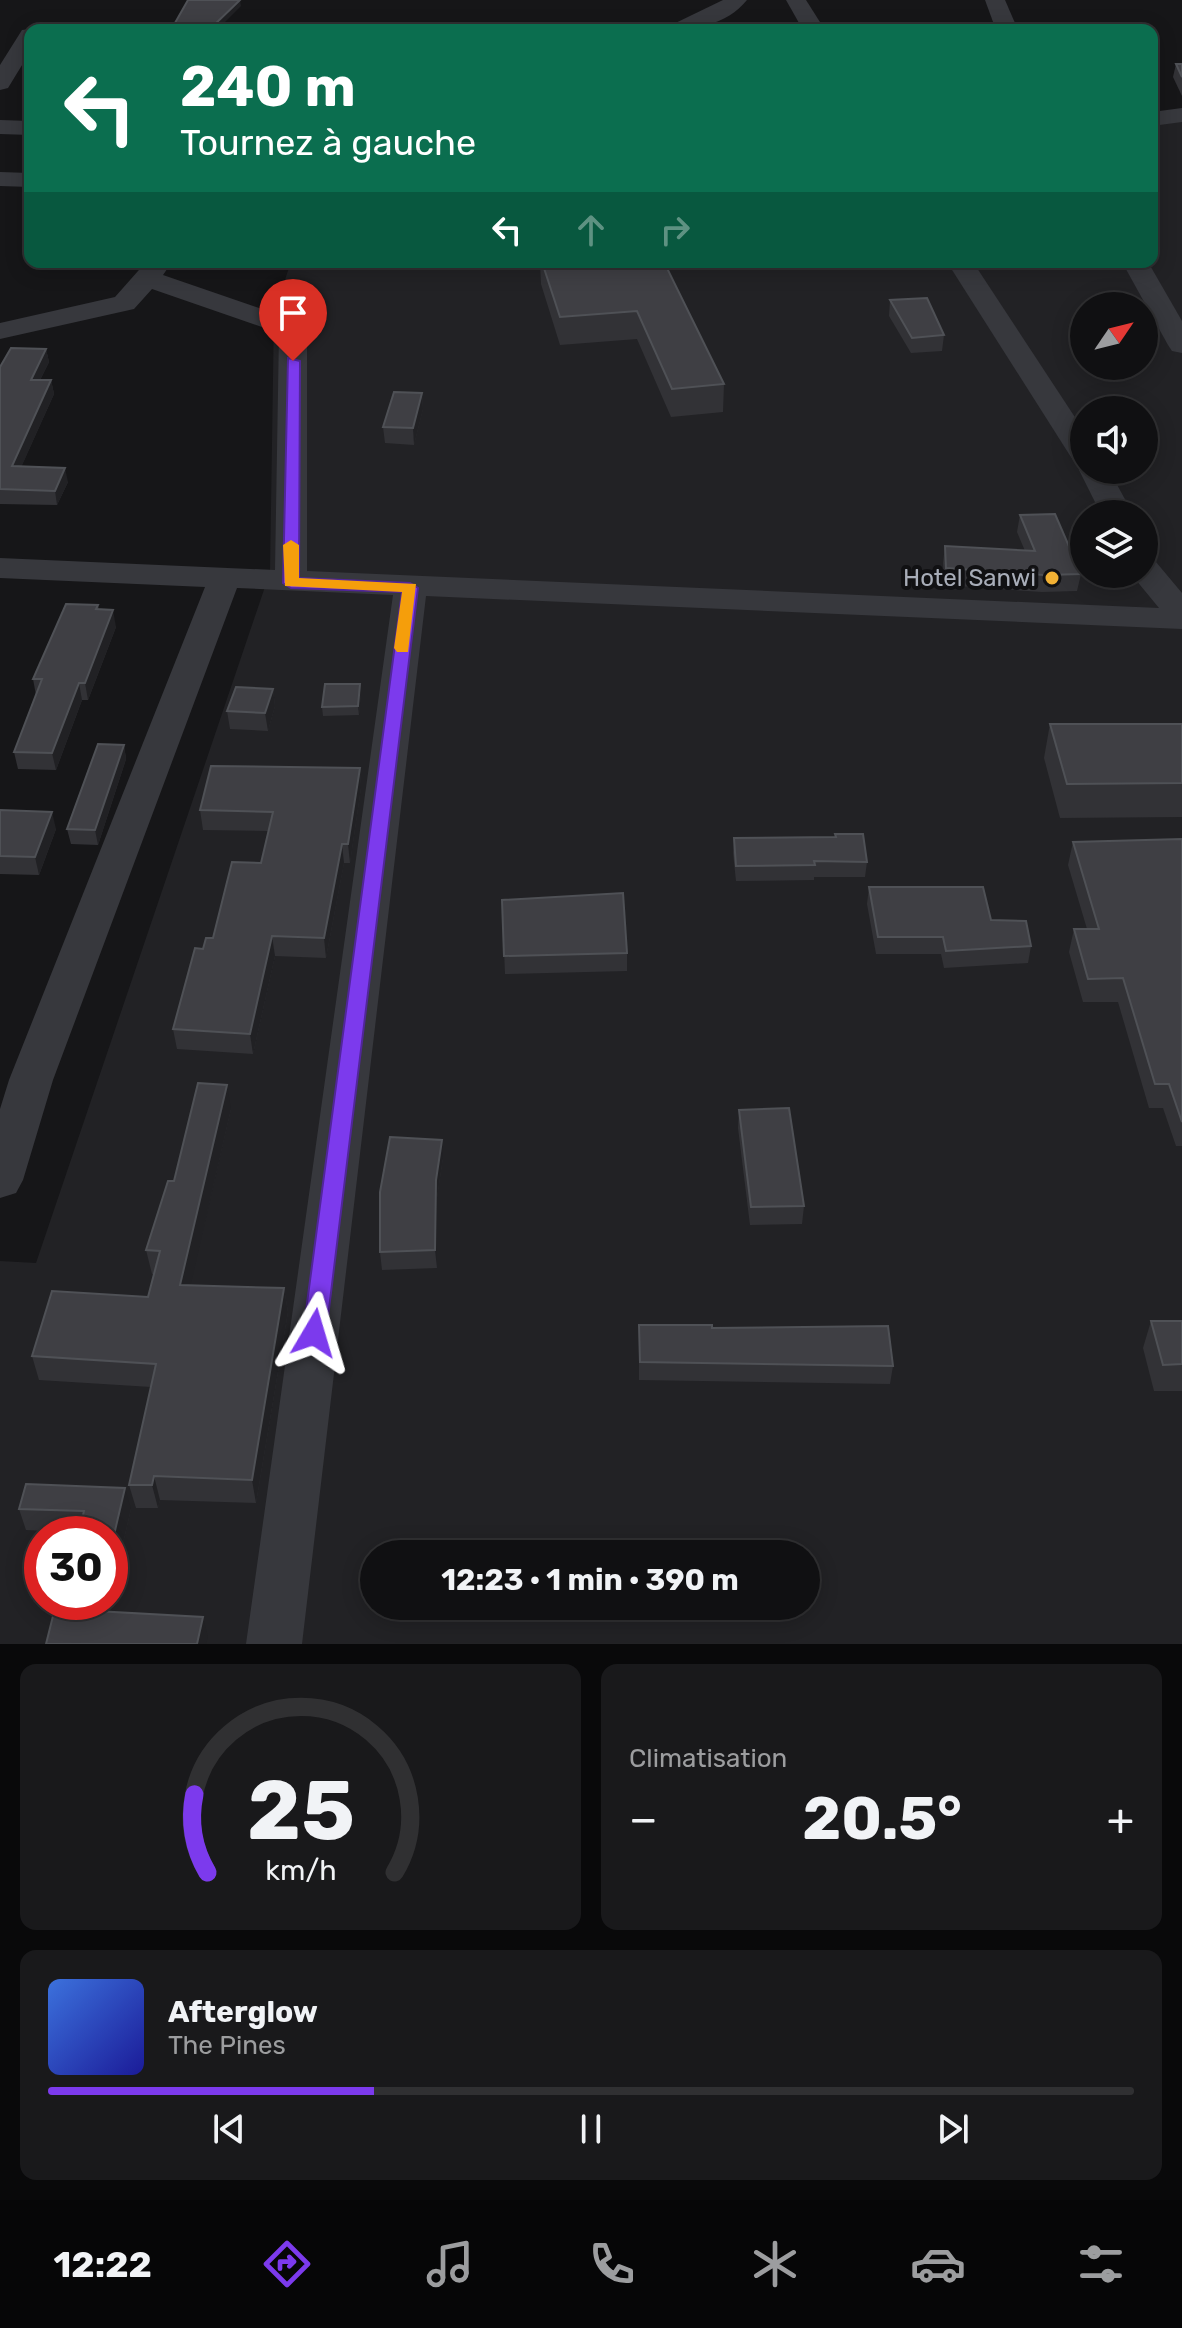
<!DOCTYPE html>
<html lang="fr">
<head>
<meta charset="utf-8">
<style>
  :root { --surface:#101012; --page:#19191b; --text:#f1f3f6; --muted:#9c9d9f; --line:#303032; --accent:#7c3aed }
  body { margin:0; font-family:Rubik,sans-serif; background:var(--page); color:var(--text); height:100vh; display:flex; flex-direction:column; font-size:30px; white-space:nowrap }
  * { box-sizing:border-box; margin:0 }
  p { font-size:26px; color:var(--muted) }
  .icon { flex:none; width:44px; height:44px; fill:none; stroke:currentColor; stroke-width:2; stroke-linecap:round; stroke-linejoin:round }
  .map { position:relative; height:1644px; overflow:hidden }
  .panel { display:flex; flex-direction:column; gap:20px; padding:20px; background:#09090a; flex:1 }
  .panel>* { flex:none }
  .guide { position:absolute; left:24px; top:24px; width:1134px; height:244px; border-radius:16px; box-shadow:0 4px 20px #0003,0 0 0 2px var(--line); background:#0b6e4f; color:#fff; overflow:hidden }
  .needle { width:52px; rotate:55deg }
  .buttons { position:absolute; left:1070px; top:292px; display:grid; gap:16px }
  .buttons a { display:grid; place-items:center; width:88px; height:88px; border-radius:50%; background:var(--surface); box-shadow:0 4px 20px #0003,0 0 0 2px var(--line); font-size:40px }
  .speed { position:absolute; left:24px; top:1516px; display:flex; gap:16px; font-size:40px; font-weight:700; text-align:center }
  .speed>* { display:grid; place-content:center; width:104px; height:104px; border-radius:50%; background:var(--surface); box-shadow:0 4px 20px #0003,0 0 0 2px var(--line); line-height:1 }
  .speed .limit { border:12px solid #d22; background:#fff; color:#111 }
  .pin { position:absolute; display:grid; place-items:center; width:68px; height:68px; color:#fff; margin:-82px -34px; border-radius:50% 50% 50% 0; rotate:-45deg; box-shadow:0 0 8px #0007 }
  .pin .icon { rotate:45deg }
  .me { position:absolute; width:88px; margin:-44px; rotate:7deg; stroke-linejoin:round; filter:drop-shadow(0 0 6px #0008) }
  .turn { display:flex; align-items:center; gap:28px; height:168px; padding:0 24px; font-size:36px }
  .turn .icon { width:104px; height:104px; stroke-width:2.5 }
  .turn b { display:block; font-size:56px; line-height:68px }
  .lanes { display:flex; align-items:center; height:76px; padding:0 24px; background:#0003; justify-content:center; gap:40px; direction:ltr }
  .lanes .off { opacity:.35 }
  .big { font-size:60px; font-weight:700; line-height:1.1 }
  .panel .card { flex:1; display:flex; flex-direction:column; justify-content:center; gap:12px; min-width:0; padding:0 28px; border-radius:16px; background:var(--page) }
  .panel .dial { align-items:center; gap:0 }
  .dial svg { height:208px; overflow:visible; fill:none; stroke:var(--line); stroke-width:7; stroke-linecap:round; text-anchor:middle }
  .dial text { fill:var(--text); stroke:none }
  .song { display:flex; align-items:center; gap:24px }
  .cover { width:96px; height:96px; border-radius:12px; background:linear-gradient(135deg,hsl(220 70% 55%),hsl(240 70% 35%)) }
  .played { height:8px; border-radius:4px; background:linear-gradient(90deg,var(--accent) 30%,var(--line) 30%) }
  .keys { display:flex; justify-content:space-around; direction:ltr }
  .heat { display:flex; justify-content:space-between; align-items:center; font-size:44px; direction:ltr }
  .panel .tiles { flex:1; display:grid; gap:20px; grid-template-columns:1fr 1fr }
  .card:last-child { grid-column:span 2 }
  .trip { position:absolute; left:360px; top:1540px; width:460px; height:80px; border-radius:40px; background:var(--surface); box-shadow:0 4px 20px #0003,0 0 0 2px var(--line); font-weight:700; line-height:80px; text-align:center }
  .tab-bar { display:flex; height:128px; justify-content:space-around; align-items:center; background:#060607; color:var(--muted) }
  .tab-bar .icon { width:56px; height:56px }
  .tab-bar .current { color:var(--accent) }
  .tab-bar b { font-size:36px; color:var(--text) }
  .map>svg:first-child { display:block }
  .built { fill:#222225; fill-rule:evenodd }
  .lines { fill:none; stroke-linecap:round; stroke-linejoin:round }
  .minor { fill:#37383d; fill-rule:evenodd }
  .wall { fill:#323236 }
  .shaded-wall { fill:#212124 }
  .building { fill:#3f3f44; stroke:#4f5156; stroke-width:2 }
  .route { fill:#7c3aed; stroke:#51269a; stroke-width:2 }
  .slow { fill:#f59e0b }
  .poi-dot { fill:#f2b134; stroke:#111113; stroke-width:3 }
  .labels { text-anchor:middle; stroke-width:8; stroke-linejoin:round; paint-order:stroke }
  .poi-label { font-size:24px; fill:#a8adb8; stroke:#111113; text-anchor:end }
</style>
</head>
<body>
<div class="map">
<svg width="1182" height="1644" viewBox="0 0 1182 1644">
  <rect width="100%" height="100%" fill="#161618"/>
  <path class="built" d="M1152,117H1182V1644H0V1261L36,1263L270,572L274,312L291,262H1152ZM1084,306H1144V366H1084ZM1084,410H1144V470H1084ZM1084,514H1144V574H1084ZM42,1534H110V1602H42ZM374,1554H806V1606H374Z"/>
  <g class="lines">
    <g class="minor">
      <path d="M723,0H747C726,26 692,30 661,30Z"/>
      <path d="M786,0H806L825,30H803Z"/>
      <path d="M985,0H1005L1018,30H996Z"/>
      <path d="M30,29L36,30H30V52L8,88L0,90V65L22,30Z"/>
      <path d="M1182,108V122L1152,126V112Z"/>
      <path d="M0,120L30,121V135L0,134Z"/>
      <path d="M0,172L30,173V187L0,186Z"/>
      <path d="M146,262H172L163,275L303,323L307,329V571L1159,608L1131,574H1144V559L1156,562L1182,593V629L426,596L302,1644H246L393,595L237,588L53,1080L23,1180L16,1193L0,1198V1109L9,1080L205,587L0,578V558L275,570L279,333L152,289L134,309L0,339V323L115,297Z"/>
      <path d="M947,262H973L1084,431V463L1073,460L1069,454Z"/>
      <path d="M1122,262H1148L1182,321V353L1172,351L1168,345Z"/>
      <path d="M1084,463V470H1109L1133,514H1101L1079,470Z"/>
    </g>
  </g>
  <g class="wall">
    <path d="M1176,64H1182V96L1173,77Z"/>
    <path d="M540,262H664L724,384L723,412L671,417L637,339L560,345L541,284Z"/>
    <path d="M890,300L944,335L942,351L911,353L889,316Z"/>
    <path d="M46,349L49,362L40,380H51L54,394L21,467L68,482L57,505L0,504V367Z"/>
    <path d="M422,393L423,409L414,445L385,443L383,427Z"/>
    <path d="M1020,515L1081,574L1077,591L1042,592L944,585L943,563L945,546L1025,551L1017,532Z"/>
    <path d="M98,605L99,610L116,627L88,700H82L56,770L18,769L14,752L36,695L33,679Z"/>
    <path d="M360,684L361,692L359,715L323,716L322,707Z"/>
    <path d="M273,689L275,706L268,731L230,729L227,711Z"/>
    <path d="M1050,724H1182V817L1060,818L1044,758Z"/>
    <path d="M124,745L126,759L98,845L71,844L67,829Z"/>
    <path d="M360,768L361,788L350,863H344L326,958L275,956L253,1054L177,1049L173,1029L203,949L213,938L261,863L268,831L203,830L200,810Z"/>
    <path d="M0,810L56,829L39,875L0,874Z"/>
    <path d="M835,834L867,862L865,877H814V880L736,881L733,853L734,838L835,837Z"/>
    <path d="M1182,839V1146H1176L1163,1108H1149L1118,1002H1083L1069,952L1074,929H1087L1068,865L1073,842Z"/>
    <path d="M869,887L991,920L1031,946L1028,963L944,968L941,954H876L867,904Z"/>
    <path d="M502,900L627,953V971L505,974Z"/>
    <path d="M231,1109L190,1285L284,1288L288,1312L256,1503L160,1500L158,1508H136L129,1485L151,1387L39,1380L32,1356L148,1297L154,1274H152L146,1250L174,1181Z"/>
    <path d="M739,1110L804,1206L802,1224L750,1225L738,1128Z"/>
    <path d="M443,1158L437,1198V1268L382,1270L380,1252Z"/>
    <path d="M1151,1321H1182V1391H1154L1143,1348Z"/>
    <path d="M639,1325L712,1328L893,1366L890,1384L639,1380Z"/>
    <path d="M19,1509H131L110,1599V1534L26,1530Z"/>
  </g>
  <g class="shaded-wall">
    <path d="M240,0L241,6L217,30H209Z"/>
    <path d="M46,349L49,362L33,394L31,380Z"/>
    <path d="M51,380L54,394L15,481L12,466Z"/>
    <path d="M422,393L423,409L414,445L413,428Z"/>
    <path d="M65,468L68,482L57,505L55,491Z"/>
    <path d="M113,610L116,627L88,700L85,683Z"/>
    <path d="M79,683L82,700L56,770L52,753Z"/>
    <path d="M360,684L361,692L359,715L358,706Z"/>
    <path d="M273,689L275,706L268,731L265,713Z"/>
    <path d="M124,745L126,759L98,845L95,830Z"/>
    <path d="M360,768L361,788L350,863L348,844Z"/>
    <path d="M52,812L56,829L39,875L35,857Z"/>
    <path d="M342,844L344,863L326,958L324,938Z"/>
    <path d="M272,936L275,956L253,1054L250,1034Z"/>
    <path d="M227,1085L231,1109L185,1309L180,1285Z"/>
    <path d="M442,1140L443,1158L437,1198V1268L435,1250L436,1180Z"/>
    <path d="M284,1288L288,1312L256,1503L252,1480Z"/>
    <path d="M154,1476L160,1500L158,1508L152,1485Z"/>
    <path d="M125,1488L131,1509L110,1599V1552Z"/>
    <path d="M98,1602H109L102,1632L96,1611Z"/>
    <path d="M203,1617L208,1637L206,1644H197Z"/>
  </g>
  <g class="building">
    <path d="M188,0H240L209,30H171Z"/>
    <path d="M1176,64H1182V77Z"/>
    <path d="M542,262H664L724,384L672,389L637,311L560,317Z"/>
    <path d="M927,298L944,335L912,338L890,300Z"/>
    <path d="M11,348L46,349L31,380H51L12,466L65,468L55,491L0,489V367Z"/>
    <path d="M394,392L422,393L413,428L383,427Z"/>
    <path d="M1055,514L1081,574L1044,575L946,568L945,546L1035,551L1020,515Z"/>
    <path d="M66,604L98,605L96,609L113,610L85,683H79L52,753L14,752L42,679H33Z"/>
    <path d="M325,684H360L358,706L322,707Z"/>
    <path d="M236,687L273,689L265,713L227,711Z"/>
    <path d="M1050,724H1182V783L1067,784Z"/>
    <path d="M98,744L124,745L95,830L67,829Z"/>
    <path d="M211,766L360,768L348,844H342L324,938L272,936L250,1034L173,1029L195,948L203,949L206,938H213L232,862L261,863L273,812L200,810Z"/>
    <path d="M0,810L52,812L35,857L0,856Z"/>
    <path d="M835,834H863L867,862L814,861L815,865L736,866L734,838L836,837Z"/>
    <path d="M1182,839V1122L1169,1084H1155L1123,978L1088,979L1074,929H1099L1073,842Z"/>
    <path d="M869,887H983L991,920L1026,921L1031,946L946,951L943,937H878Z"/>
    <path d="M623,893L627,953L504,956L502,900Z"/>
    <path d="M198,1083L227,1085L180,1285L284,1288L252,1480L154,1476L152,1485H129L156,1364L32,1356L52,1291L148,1297L160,1251L146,1250L168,1181H174Z"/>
    <path d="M789,1108L804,1206L751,1207L739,1110Z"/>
    <path d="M390,1137L442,1140L436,1180L435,1250L380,1252V1192Z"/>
    <path d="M1151,1321H1182V1364L1163,1365Z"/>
    <path d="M639,1325H712V1328L888,1326L893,1366L640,1362Z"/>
    <path d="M26,1484L125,1488L110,1552V1534H78L84,1511L19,1509Z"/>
    <path d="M61,1602H98L96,1611L203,1617L197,1644H46L54,1612H59Z"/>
  </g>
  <path class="route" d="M288,358L300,361L299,578L410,583L418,588L326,1333L322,1340L314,1343L306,1340L303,1333L402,592L291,588L283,583Z"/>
  <path class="slow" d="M291,540L299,545V578L416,584L408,652H397L394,648L402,592L285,586L283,545Z"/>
  <circle class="poi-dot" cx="1052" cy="578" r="8"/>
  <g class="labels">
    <g class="poi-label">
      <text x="1036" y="586">Hotel Sanwi</text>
    </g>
  </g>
</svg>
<div class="buttons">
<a><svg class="needle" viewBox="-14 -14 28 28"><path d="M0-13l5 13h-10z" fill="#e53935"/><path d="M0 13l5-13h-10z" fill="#9c9d9f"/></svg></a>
<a><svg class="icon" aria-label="sound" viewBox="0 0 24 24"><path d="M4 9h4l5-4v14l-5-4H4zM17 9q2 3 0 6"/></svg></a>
<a><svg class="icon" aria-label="layers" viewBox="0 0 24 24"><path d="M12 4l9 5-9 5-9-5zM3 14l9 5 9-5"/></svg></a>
</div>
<div class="speed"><div class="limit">30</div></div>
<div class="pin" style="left:293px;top:361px;background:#d93025"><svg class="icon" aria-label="arrive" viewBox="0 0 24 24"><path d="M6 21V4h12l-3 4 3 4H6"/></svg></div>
<svg class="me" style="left:314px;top:1333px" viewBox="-20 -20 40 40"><path d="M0-17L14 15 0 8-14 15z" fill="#7c3aed" stroke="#fff" stroke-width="4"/></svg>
<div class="trip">12:23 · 1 min · 390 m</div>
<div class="guide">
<div class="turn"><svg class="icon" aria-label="left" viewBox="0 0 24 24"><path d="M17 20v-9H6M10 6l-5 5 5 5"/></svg><div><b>240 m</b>Tournez à gauche</div></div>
<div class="lanes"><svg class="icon" aria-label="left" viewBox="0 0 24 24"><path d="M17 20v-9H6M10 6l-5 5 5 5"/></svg><svg class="icon off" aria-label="ahead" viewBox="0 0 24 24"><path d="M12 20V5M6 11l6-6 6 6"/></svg><svg class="icon off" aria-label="right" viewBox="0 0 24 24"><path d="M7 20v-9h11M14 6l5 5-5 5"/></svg></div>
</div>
</div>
<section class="panel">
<div class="tiles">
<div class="card dial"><svg viewBox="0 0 100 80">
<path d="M14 69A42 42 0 1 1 86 69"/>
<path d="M14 69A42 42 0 0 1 9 39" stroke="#7c3aed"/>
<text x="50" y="56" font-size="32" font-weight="700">25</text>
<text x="50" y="72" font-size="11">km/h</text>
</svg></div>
<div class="card"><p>Climatisation</p>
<div class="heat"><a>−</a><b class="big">20.5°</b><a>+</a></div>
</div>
<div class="card">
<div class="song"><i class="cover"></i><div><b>Afterglow</b><p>The Pines</p></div></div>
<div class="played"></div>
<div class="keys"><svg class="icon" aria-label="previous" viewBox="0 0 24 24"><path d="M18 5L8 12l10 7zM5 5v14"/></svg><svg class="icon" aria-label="pause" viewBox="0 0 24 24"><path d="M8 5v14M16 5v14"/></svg><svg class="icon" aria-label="next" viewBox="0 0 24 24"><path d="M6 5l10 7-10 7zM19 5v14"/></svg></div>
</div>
</div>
</section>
<nav class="tab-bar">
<b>12:22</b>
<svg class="icon current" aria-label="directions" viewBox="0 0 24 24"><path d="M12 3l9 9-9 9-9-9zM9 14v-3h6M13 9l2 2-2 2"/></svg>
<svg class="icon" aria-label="music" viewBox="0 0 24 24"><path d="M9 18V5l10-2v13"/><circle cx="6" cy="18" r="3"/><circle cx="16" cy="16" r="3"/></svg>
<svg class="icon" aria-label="phone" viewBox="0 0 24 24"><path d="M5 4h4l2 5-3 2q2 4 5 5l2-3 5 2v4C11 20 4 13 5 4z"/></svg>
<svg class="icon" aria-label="climate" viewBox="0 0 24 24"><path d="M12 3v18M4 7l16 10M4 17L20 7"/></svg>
<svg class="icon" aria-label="car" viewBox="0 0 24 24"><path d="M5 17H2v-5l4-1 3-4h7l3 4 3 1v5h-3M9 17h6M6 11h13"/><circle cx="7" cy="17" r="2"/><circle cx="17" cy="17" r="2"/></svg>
<svg class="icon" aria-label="filters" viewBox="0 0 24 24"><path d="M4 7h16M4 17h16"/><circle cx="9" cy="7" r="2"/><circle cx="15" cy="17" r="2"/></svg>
</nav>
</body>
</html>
